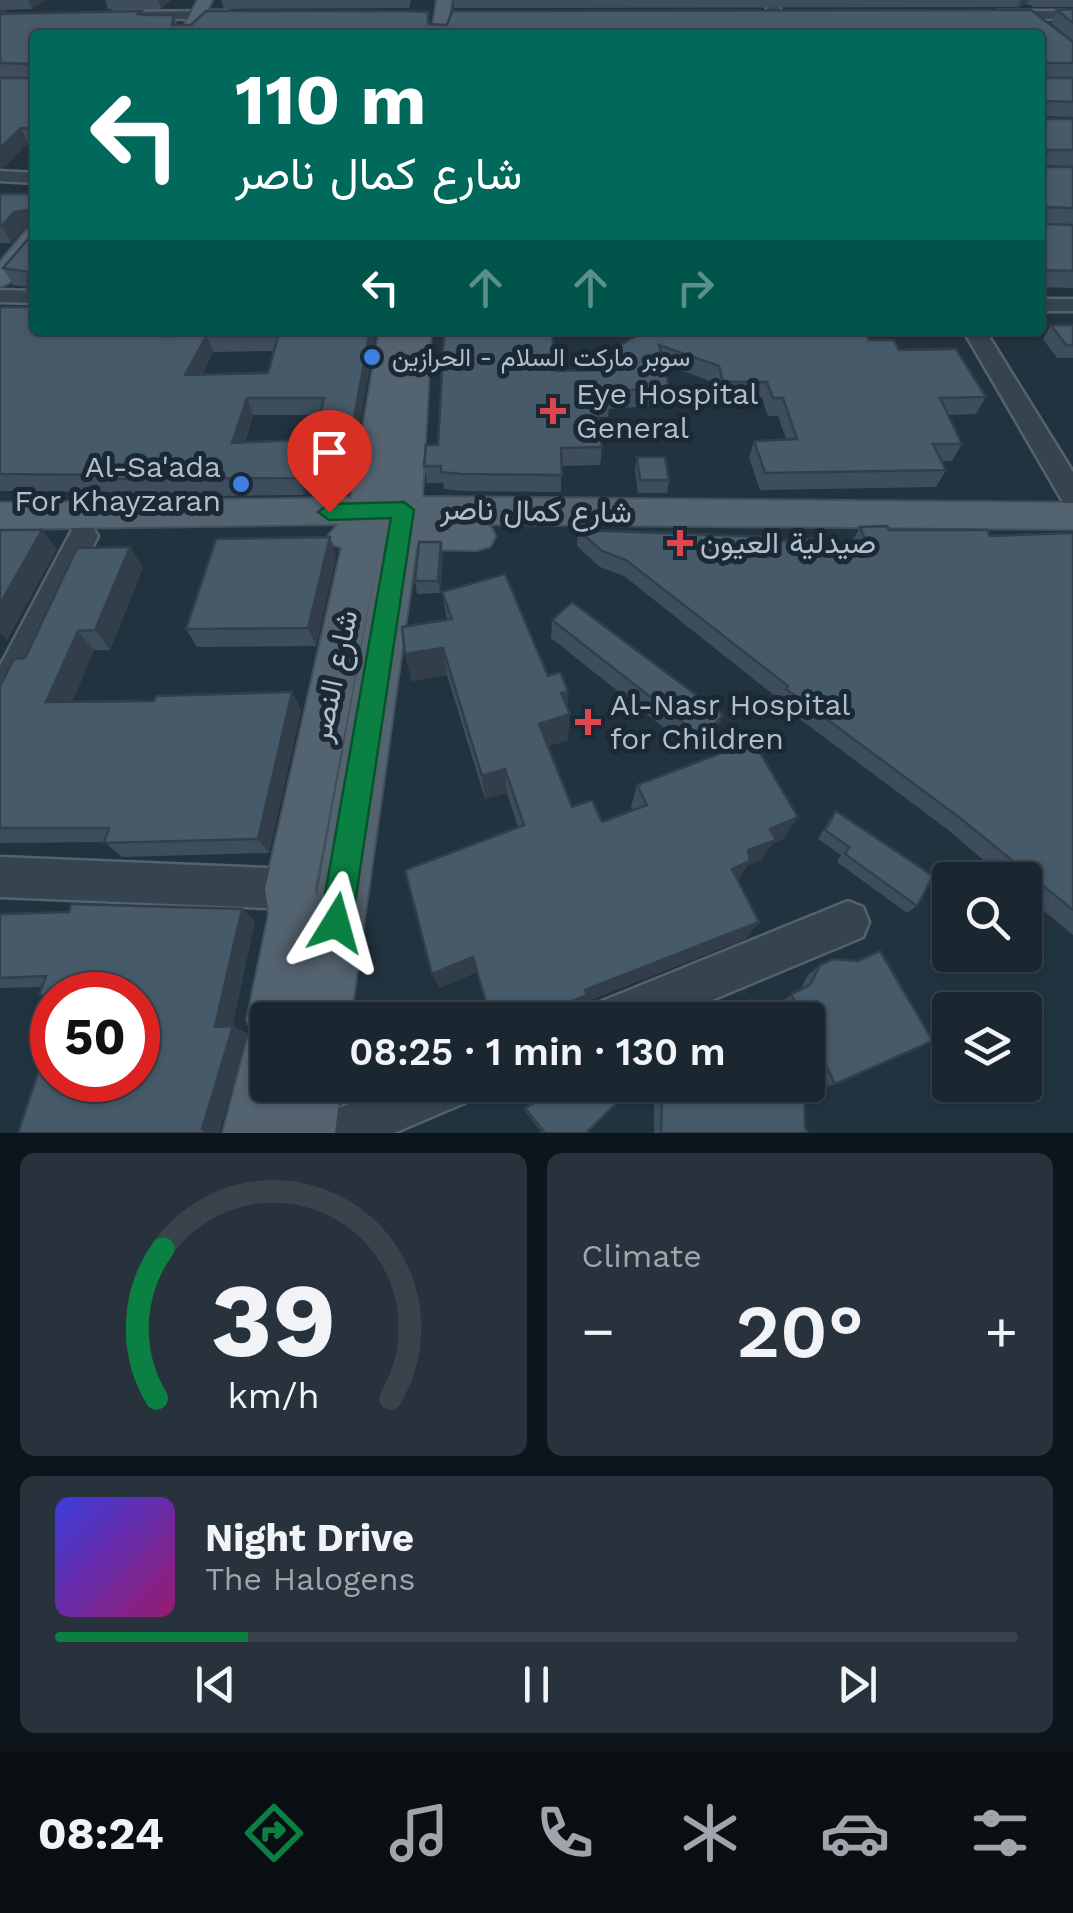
<!DOCTYPE html>
<html lang="en">
<head>
<meta charset="utf-8">
<style>
  :root { --surface:#1a2630; --page:#27323c; --text:#f1f3f6; --muted:#9fa5ab; --line:#38434c; --accent:#0b8043 }
  body { margin:0; font-family:"Work Sans",Vazirmatn,sans-serif; background:var(--page); color:var(--text); height:100vh; display:flex; flex-direction:column; font-size:38px; white-space:nowrap }
  * { box-sizing:border-box; margin:0 }
  p { font-size:32px; color:var(--muted) }
  .icon { flex:none; width:55px; height:55px; fill:none; stroke:currentColor; stroke-width:2; stroke-linecap:round; stroke-linejoin:round }
  .map { position:relative; height:1133px; overflow:hidden }
  .drawer { display:flex; flex-direction:column; gap:20px; padding:20px; background:#0e151a; flex:1 }
  .drawer>* { flex:none }
  .hud { position:absolute; left:30px; top:30px; width:1015px; height:305px; border-radius:10px; box-shadow:0 2px 8px #0004,0 0 0 2px var(--line); background:#00695c; color:#fff; overflow:hidden }
  .fabs { position:absolute; left:932px; top:862px; display:grid; gap:20px }
  .fabs a { display:grid; place-items:center; width:110px; height:110px; border-radius:10px; background:var(--surface); box-shadow:0 2px 8px #0004,0 0 0 2px var(--line); font-size:50px }
  .speed { position:absolute; left:30px; top:972px; display:flex; gap:20px; font-size:50px; font-weight:700; text-align:center }
  .speed>* { display:grid; place-content:center; width:130px; height:130px; border-radius:50%; background:var(--surface); box-shadow:0 2px 8px #0004,0 0 0 2px var(--line); line-height:1 }
  .speed .limit { border:15px solid #d22; background:#fff; color:#111 }
  .pin { position:absolute; display:grid; place-items:center; width:85px; height:85px; color:#fff; margin:-102px -42px; border-radius:50% 50% 50% 0; rotate:-45deg; box-shadow:0 0 10px #0007 }
  .pin .icon { rotate:45deg }
  .me { position:absolute; width:110px; margin:-55px; rotate:8deg; stroke-linejoin:round; filter:drop-shadow(0 0 8px #0008) }
  .turn { display:flex; align-items:center; gap:35px; height:210px; padding:0 40px; font-size:45px }
  .turn .icon { width:130px; height:130px; stroke-width:2.5 }
  .turn b { display:block; font-size:70px; line-height:85px }
  .lanes { display:flex; align-items:center; height:95px; padding:0 40px; background:#0003; justify-content:center; gap:50px; direction:ltr }
  .lanes .off { opacity:.35 }
  .big { font-size:75px; font-weight:600; line-height:1.1 }
  .drawer .tile { flex:1; display:flex; flex-direction:column; justify-content:center; gap:15px; min-width:0; padding:0 35px; border-radius:15px; background:var(--page) }
  .drawer .dial { align-items:center; gap:0 }
  .dial svg { height:260px; overflow:visible; fill:none; stroke:var(--line); stroke-width:7; stroke-linecap:round; text-anchor:middle }
  .dial text { fill:var(--text); stroke:none }
  .song { display:flex; align-items:center; gap:30px }
  .cover { width:120px; height:120px; border-radius:15px; background:linear-gradient(135deg,hsl(240 70% 55%),hsl(320 70% 35%)) }
  .played { height:10px; border-radius:5px; background:linear-gradient(90deg,var(--accent) 20%,var(--line) 20%) }
  .keys { display:flex; justify-content:space-around; direction:ltr }
  .heat { display:flex; justify-content:space-between; align-items:center; font-size:55px; direction:ltr }
  .drawer .tiles { flex:1; display:grid; gap:20px; grid-template-columns:1fr 1fr }
  .tile:last-child { grid-column:span 2 }
  .trip { position:absolute; left:250px; top:1002px; width:575px; height:100px; border-radius:10px; background:var(--surface); box-shadow:0 2px 8px #0004,0 0 0 2px var(--line); font-weight:600; line-height:100px; text-align:center }
  .menu { display:flex; height:160px; justify-content:space-around; align-items:center; background:#0a0f13; color:var(--muted) }
  .menu .icon { width:70px; height:70px }
  .menu .current { color:var(--accent) }
  .menu b { font-size:45px; color:var(--text) }
  .map>svg:first-child { display:block }
  .lines { fill:none; stroke-linecap:round; stroke-linejoin:round }
  .minor-casing { stroke:#54626e; stroke-width:5 }
  .major-casing { stroke:#42505c; stroke-width:4 }
  .minor { fill:#364450; fill-rule:evenodd }
  .major { fill:#546370; fill-rule:evenodd }
  .wall { fill:#3d4d5b; fill-rule:evenodd }
  .shaded-wall { fill:#323f4a }
  .building { fill:#475a6a; stroke:#323f4a; stroke-width:2.5; fill-rule:evenodd }
  .route { fill:#0b8043; stroke:#07532c; stroke-width:2.5 }
  .shop-dot { fill:#3f7fe0; stroke:#1b2935; stroke-width:4 }
  .health-dot { fill:#e0444e; stroke:#1b2935; stroke-width:4 }
  .labels { text-anchor:middle; stroke-width:10; stroke-linejoin:round; paint-order:stroke }
  .far-poi-label { font-size:25px; fill:#b2bfcb; stroke:#1b2935; text-anchor:start }
  .poi-label { font-size:30px; fill:#b2bfcb; stroke:#1b2935; text-anchor:start }
  .street-label { font-size:30px; fill:#b2bfcb; stroke:#1b2935 }
</style>
</head>
<body>
<div class="map">
<svg width="1073" height="1133" viewBox="0 0 1073 1133">
  <rect width="100%" height="100%" fill="#223340"/>
  <g class="lines">
    <g class="minor-casing">
      <g id="minor">
        <path d="M762,0H774L797,35H783Z"/>
        <path d="M227,11L231,18L113,20L107,16L113,12Z"/>
        <path d="M998,11H1073V19L994,18Z"/>
        <path d="M0,171L35,173V183L0,181Z"/>
        <path d="M0,290L35,291V303L0,302Z"/>
        <rect x="1040" y="299" width="33" height="12"/>
        <path d="M963,330H985L1073,472V505L1063,502Z"/>
        <path d="M83,525L93,528L98,536L12,711L0,715V666L73,528Z"/>
        <path d="M0,857L290,869L304,875L310,889L304,903L290,909L0,897Z"/>
        <path d="M848,901L863,907L869,922L863,937L664,1020H589L595,1004Z"/>
        <path d="M396,1085H476L469,1101L394,1133H313L320,1116Z"/>
      </g>
    </g>
    <g class="major-casing">
      <g id="major">
        <path d="M198,0H212L195,35H179Z"/>
        <path d="M437,0H451L448,35H432Z"/>
        <path d="M35,229C35,251 24,280 0,286V262L26,231Z"/>
        <path d="M380,330H431L422,497L1073,503V529L481,524L490,526L495,536L490,546L477,550L416,549L350,1020H268V1085H341L335,1133H223L248,1038L254,1035L247,1020L269,915L265,889L342,547L334,545L329,535L339,524L0,529V503L351,498ZM379,549L317,896L315,889Z"/>
      </g>
    </g>
    <use href="#minor" class="minor"/>
    <use href="#major" class="major"/>
  </g>
  <g class="wall">
    <path d="M0,0H45L32,9L0,10Z"/>
    <path d="M105,0H171L161,9H108Z"/>
    <path d="M221,0H411L409,8L224,9Z"/>
    <path d="M453,0H1073V7H1034L1027,4L1018,7L454,8Z"/>
    <path d="M1073,9V41L1051,23L1057,10Z"/>
    <path d="M1031,10L1073,42V77H1046L1073,78V117L1045,116L1047,119H1073V166L1046,165L1048,167H1073V224H1046L1073,225V288L1040,287V35H35V143H28L4,167L0,168V78H29L0,77V11L5,12L6,13L141,11L142,14L147,15H174L177,25H191L206,11H405L428,12L430,24L447,25L452,11Z"/>
    <path d="M0,194H35V302L28,287L13,285L3,268L33,234L29,228L23,229L11,243H0Z"/>
    <path d="M0,307L57,334L170,336L376,330L351,474L307,478L304,495L113,497L110,492L0,491ZM274,351L268,373L202,375L213,352ZM253,415H320L314,439L245,442Z"/>
    <path d="M1051,325H1073V358H1057L1043,339Z"/>
    <path d="M523,330H575L552,331L555,371L602,370L647,330L848,333L899,350L986,397L976,414L948,415L962,444L952,461H941L946,470L936,487L760,490L749,458L754,441L786,439L778,416H768L762,399L719,400L715,383L664,364L669,387L666,405L609,409L608,417H598L602,447L600,465L561,466V492L463,491L444,489L443,483H427L424,466L438,445Z"/>
    <path d="M637,457L669,480L667,493H638L635,470Z"/>
    <path d="M860,527L889,530L990,536L1073,533V935L1025,895V880H1007L947,829L793,714L779,703L780,700L624,576L600,567L577,546L578,530L772,542L820,548L853,545L852,542Z"/>
    <path d="M443,555L440,593L417,594L415,581Z"/>
    <path d="M336,556L316,646L197,647L186,629Z"/>
    <path d="M143,567L110,650H94L72,702L154,701L292,692L301,710L269,853L122,857L104,842L0,843V686L25,658Z"/>
    <path d="M442,592L548,676L567,708L568,740L548,746L572,807L602,822L633,811L631,807L637,785L783,839L773,843L761,860L748,865L738,880L759,922L745,939L585,1002L584,1008L554,1020H491L477,972L439,988L518,827L507,793L485,799L447,675L412,681L405,654L447,620Z"/>
    <path d="M552,620L723,715L716,731L697,754L551,638Z"/>
    <path d="M836,811L917,906L907,913L837,862L841,855L818,839L829,820Z"/>
    <path d="M242,909L255,921L232,1026L248,1034L219,1132L18,1133L138,995H52V1000L39,995L42,987L0,988V914Z"/>
    <path d="M820,965L835,1084L821,1088L808,1059V1020H729L750,1000L785,1012L780,1002L800,990L808,975Z"/>
    <path d="M569,1085H804L805,1128L808,1133H654V1104L623,1097L588,1131L589,1133H542L526,1112L525,1108Z"/>
  </g>
  <g class="shaded-wall">
    <path d="M28,0H45L32,9Z"/>
    <path d="M158,0H171L161,9Z"/>
    <path d="M1021,0H1028L1027,4L1018,7Z"/>
    <path d="M21,128L28,143L4,167L0,168V148Z"/>
    <path d="M29,210V228L23,229L11,243L2,226L14,212Z"/>
    <path d="M37,330H59L45,350L35,333Z"/>
    <path d="M370,330H376L351,474L347,457Z"/>
    <path d="M207,335L213,352L192,393L185,375Z"/>
    <path d="M247,398L253,415L239,460L232,443Z"/>
    <path d="M301,461L307,478L304,495L298,478Z"/>
    <path d="M42,530L57,549L7,640L0,633V604Z"/>
    <path d="M330,537L336,556L316,646L308,628Z"/>
    <path d="M441,542L443,555L440,593L438,581Z"/>
    <path d="M130,547L143,567L110,650L95,630Z"/>
    <path d="M78,631L94,650L64,720L46,702Z"/>
    <path d="M443,648L447,675L412,681L405,654Z"/>
    <path d="M568,691L567,716L570,714L568,740L539,749V724L561,693Z"/>
    <path d="M292,692L301,710L269,853L258,839Z"/>
    <path d="M723,715L716,731L697,754L703,738Z"/>
    <path d="M505,769L507,793L485,799L482,776Z"/>
    <path d="M798,817L783,839L773,843L761,860L748,865L737,881L732,869L748,850L770,829Z"/>
    <path d="M242,909L255,921L231,1034L215,1027Z"/>
    <path d="M759,922L745,939L585,1002L584,1008L554,1020H527L585,990Z"/>
    <path d="M473,957L477,972L439,988L432,974Z"/>
    <path d="M233,1026L248,1034L219,1132L221,1133H210L202,1129Z"/>
  </g>
  <g class="building">
    <path d="M1073,9V23L1057,10Z"/>
    <path d="M1031,10L1073,42V63H1046L1043,67L1047,78H1073V102L1047,101L1043,115L1047,119H1073V150H1048L1044,163L1048,167H1073V208L1046,207V224L1073,225V271L1040,270V35H179L171,29L165,35H35V128H21L0,148V78H28L32,75L31,64L0,63V11L5,12L2,14L141,11L138,14L147,15H174L172,25H191L206,11H405L428,12V24L447,25L452,11Z"/>
    <path d="M0,194H35V226H29V210L14,212L2,226H0Z"/>
    <path d="M35,231V296L27,289L28,272L3,268Z"/>
    <path d="M0,307H35V330H37L35,333L170,336L174,330H370L347,457L301,461L298,478L103,479L105,475L0,474ZM279,333L268,373L185,375L207,335ZM247,398H324L314,439L232,443Z"/>
    <path d="M1051,325H1073V345H1066Z"/>
    <path d="M523,330H552L555,371L602,370L608,352L647,330H846L848,333H866L869,340H894L899,350L956,349L986,397L940,398L962,444H933L946,470L765,473L754,441L797,439L783,398H773L767,382H723L719,366L659,345L669,387L609,392L610,400H596L602,447L561,448L562,475L461,474L441,472V466H424L426,445H438L444,333Z"/>
    <path d="M637,457H665L669,480H640Z"/>
    <path d="M887,526L889,530H987L990,536L1073,533V910L960,818L801,700L786,689L788,686L626,560L602,551L578,530L769,537L772,542L815,538L820,548L867,544L860,527Z"/>
    <path d="M0,530H42L0,604Z"/>
    <path d="M330,537L308,628L186,629L216,539Z"/>
    <path d="M419,542H441L438,581H415Z"/>
    <path d="M130,547L95,630L78,631L46,702L154,701L156,696L292,692L258,839L104,843L109,828H0V686L14,659L25,658L77,548Z"/>
    <path d="M505,574L548,676L560,672L568,691L561,693L570,714L539,724L572,807L592,800L602,822L647,805L637,785L753,741L798,817L770,829L776,840L748,850L750,861L732,869L759,922L585,990L587,995L527,1020H491L473,957L432,974L405,870L524,825L505,769L482,776L443,648L405,654L402,627L452,619L442,592Z"/>
    <path d="M572,602L723,715L703,738L552,620Z"/>
    <path d="M836,811L933,876L917,906L845,854L849,847L825,830Z"/>
    <path d="M71,904L242,909L215,1027L233,1026L202,1129L210,1133H18L52,1031V1080H138V995H39L46,976L0,978V914L69,912Z"/>
    <path d="M880,951L933,1041L835,1084L808,1027V1020H804L791,994L810,985L820,965L833,959L858,961Z"/>
    <path d="M750,1000L802,1018V1020H732Z"/>
    <path d="M569,1085H804L805,1128L808,1133H661L662,1099L628,1092L588,1131V1133H545L525,1108Z"/>
  </g>
  <path class="route" d="M404,502L414,510L352,923L347,934L336,939L325,934L320,923L391,518L329,520L318,512L329,504Z"/>
  <g class="shop-dot">
    <circle cx="372" cy="357" r="10"/>
    <circle cx="241" cy="484" r="10"/>
  </g>
  <g class="health-dot">
    <path d="M548 396h10v10h10v10h-10v10h-10v-10h-10v-10h10z"/>
    <path d="M675 528h10v10h10v10h-10v10h-10v-10h-10v-10h10z"/>
    <path d="M583 707h10v10h10v10h-10v10h-10v-10h-10v-10h10z"/>
  </g>
  <g class="labels">
    <g class="far-poi-label">
      <text x="392" y="366">سوبر ماركت السلام - الحرازين</text>
    </g>
    <g class="poi-label">
      <text x="576" y="404">Eye Hospital<tspan x="576" dy="34">General</tspan></text>
      <text x="221" y="477" text-anchor="end">Al-Sa'ada<tspan x="221" dy="34">For Khayzaran</tspan></text>
      <text x="700" y="553">صيدلية العيون</text>
      <text x="610" y="715">Al-Nasr Hospital<tspan x="610" dy="34">for Children</tspan></text>
    </g>
    <g class="street-label">
      <text transform="translate(536 511) rotate(1)" y="10">شارع كمال ناصر</text>
      <text transform="translate(334 676) rotate(-78)" y="10">شارع النصر</text>
    </g>
  </g>
</svg>
<div class="fabs">
<a><svg class="icon" aria-label="search" viewBox="0 0 24 24"><circle cx="10" cy="10" r="6"/><path d="M15 15l6 6"/></svg></a>
<a><svg class="icon" aria-label="layers" viewBox="0 0 24 24"><path d="M12 4l9 5-9 5-9-5zM3 14l9 5 9-5"/></svg></a>
</div>
<div class="speed"><div class="limit">50</div></div>
<div class="pin" style="left:329px;top:512px;background:#d93025"><svg class="icon" aria-label="arrive" viewBox="0 0 24 24"><path d="M6 21V4h12l-3 4 3 4H6"/></svg></div>
<svg class="me" style="left:336px;top:923px" viewBox="-20 -20 40 40"><path d="M0-17L14 15 0 8-14 15z" fill="#0b8043" stroke="#fff" stroke-width="4"/></svg>
<div class="trip">08:25 · 1 min · 130 m</div>
<div class="hud">
<div class="turn"><svg class="icon" aria-label="left" viewBox="0 0 24 24"><path d="M17 20v-9H6M10 6l-5 5 5 5"/></svg><div><b>110 m</b>شارع كمال ناصر</div></div>
<div class="lanes"><svg class="icon" aria-label="left" viewBox="0 0 24 24"><path d="M17 20v-9H6M10 6l-5 5 5 5"/></svg><svg class="icon off" aria-label="ahead" viewBox="0 0 24 24"><path d="M12 20V5M6 11l6-6 6 6"/></svg><svg class="icon off" aria-label="ahead" viewBox="0 0 24 24"><path d="M12 20V5M6 11l6-6 6 6"/></svg><svg class="icon off" aria-label="right" viewBox="0 0 24 24"><path d="M7 20v-9h11M14 6l5 5-5 5"/></svg></div>
</div>
</div>
<section class="drawer">
<div class="tiles">
<div class="tile dial"><svg viewBox="0 0 100 80">
<path d="M14 69A42 42 0 1 1 86 69"/>
<path d="M14 69A42 42 0 0 1 16 23" stroke="#0b8043"/>
<text x="50" y="56" font-size="32" font-weight="700">39</text>
<text x="50" y="72" font-size="11">km/h</text>
</svg></div>
<div class="tile"><p>Climate</p>
<div class="heat"><a>−</a><b class="big">20°</b><a>+</a></div>
</div>
<div class="tile">
<div class="song"><i class="cover"></i><div><b>Night Drive</b><p>The Halogens</p></div></div>
<div class="played"></div>
<div class="keys"><svg class="icon" aria-label="previous" viewBox="0 0 24 24"><path d="M18 5L8 12l10 7zM5 5v14"/></svg><svg class="icon" aria-label="pause" viewBox="0 0 24 24"><path d="M8 5v14M16 5v14"/></svg><svg class="icon" aria-label="next" viewBox="0 0 24 24"><path d="M6 5l10 7-10 7zM19 5v14"/></svg></div>
</div>
</div>
</section>
<nav class="menu">
<b>08:24</b>
<svg class="icon current" aria-label="directions" viewBox="0 0 24 24"><path d="M12 3l9 9-9 9-9-9zM9 14v-3h6M13 9l2 2-2 2"/></svg>
<svg class="icon" aria-label="music" viewBox="0 0 24 24"><path d="M9 18V5l10-2v13"/><circle cx="6" cy="18" r="3"/><circle cx="16" cy="16" r="3"/></svg>
<svg class="icon" aria-label="phone" viewBox="0 0 24 24"><path d="M5 4h4l2 5-3 2q2 4 5 5l2-3 5 2v4C11 20 4 13 5 4z"/></svg>
<svg class="icon" aria-label="climate" viewBox="0 0 24 24"><path d="M12 3v18M4 7l16 10M4 17L20 7"/></svg>
<svg class="icon" aria-label="car" viewBox="0 0 24 24"><path d="M5 17H2v-5l4-1 3-4h7l3 4 3 1v5h-3M9 17h6M6 11h13"/><circle cx="7" cy="17" r="2"/><circle cx="17" cy="17" r="2"/></svg>
<svg class="icon" aria-label="filters" viewBox="0 0 24 24"><path d="M4 7h16M4 17h16"/><circle cx="9" cy="7" r="2"/><circle cx="15" cy="17" r="2"/></svg>
</nav>
</body>
</html>
